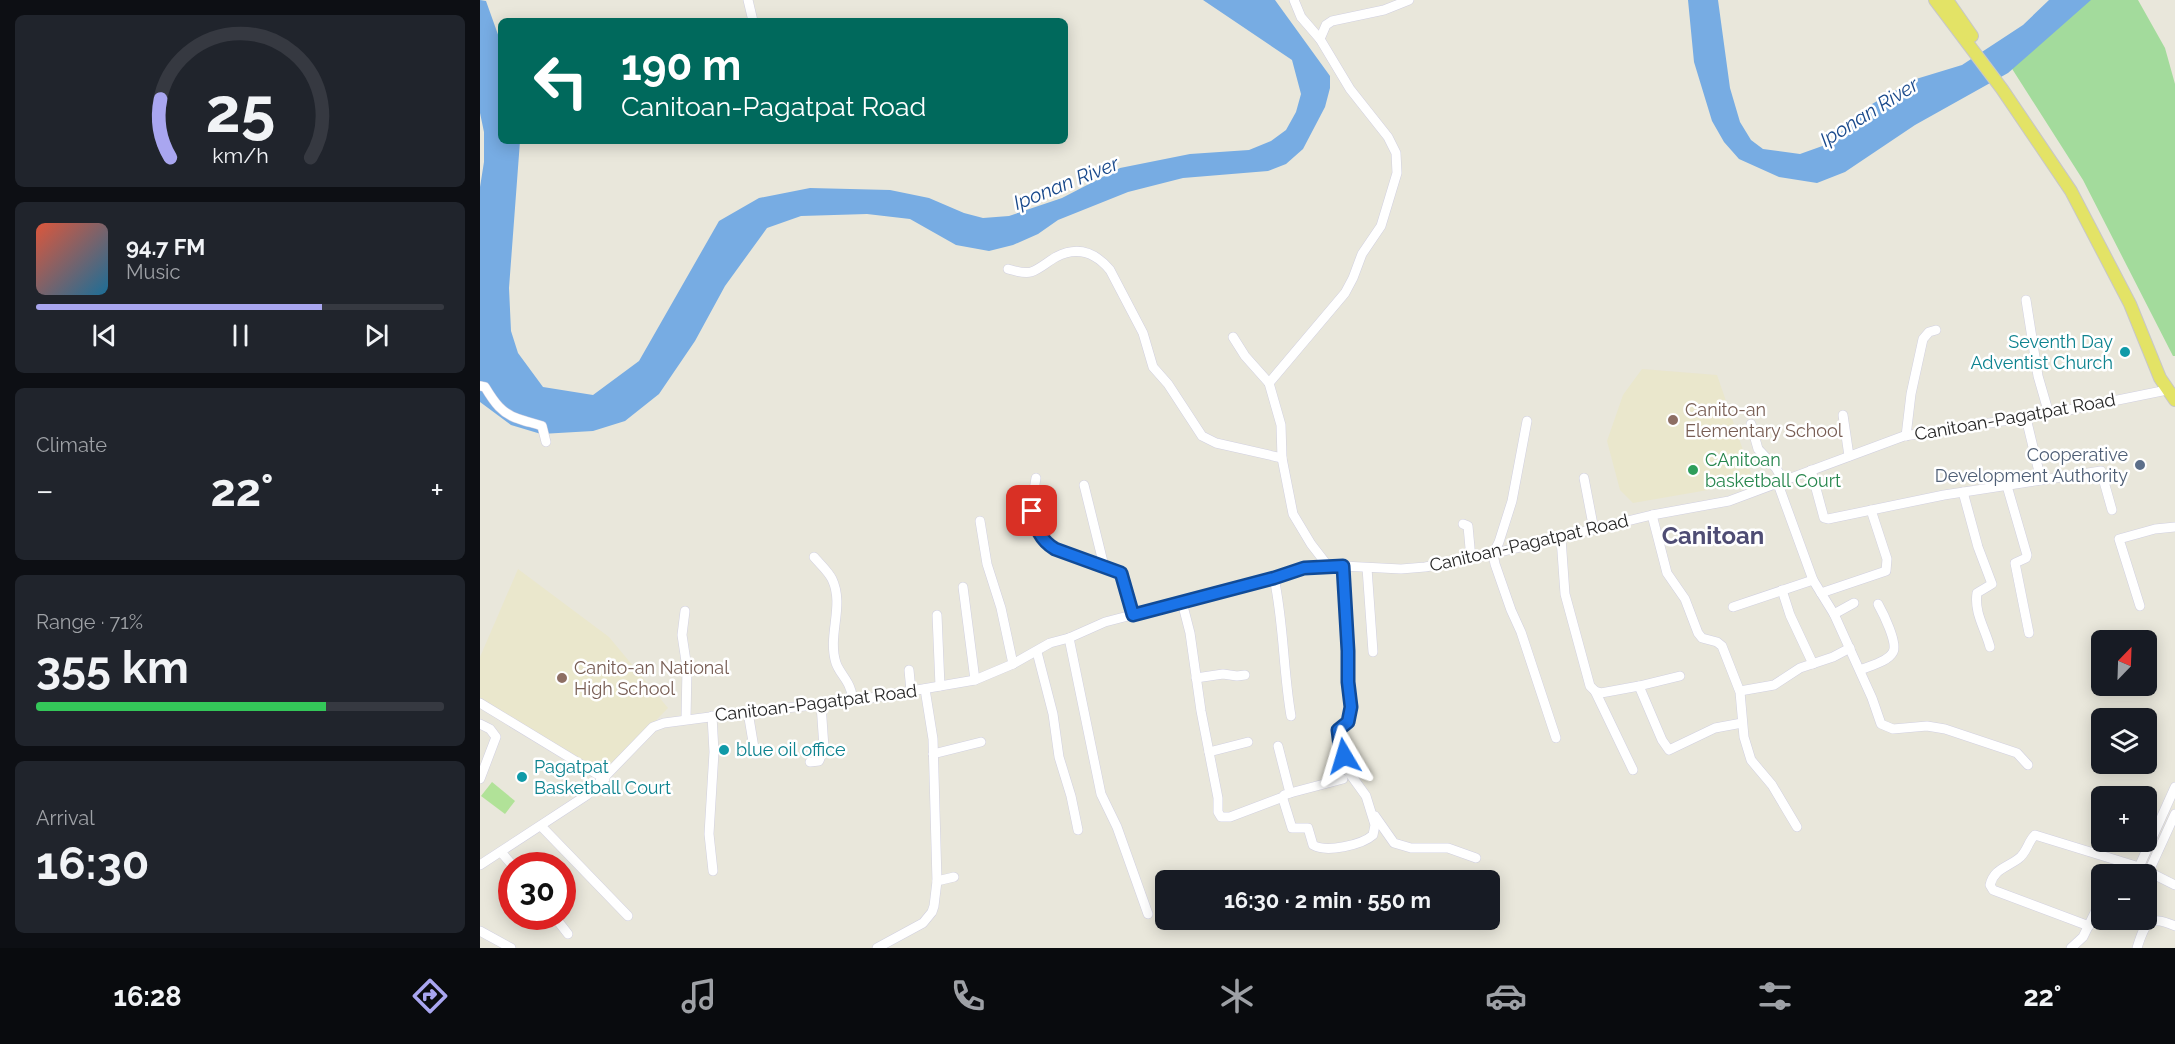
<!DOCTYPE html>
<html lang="en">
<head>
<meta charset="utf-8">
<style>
  :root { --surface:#171b24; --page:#20242c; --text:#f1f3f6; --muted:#9ea1a6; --line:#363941; --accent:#a9a6f0 }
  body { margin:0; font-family:Raleway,sans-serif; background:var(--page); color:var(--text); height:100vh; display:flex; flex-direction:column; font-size:22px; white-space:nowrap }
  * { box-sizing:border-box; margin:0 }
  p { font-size:20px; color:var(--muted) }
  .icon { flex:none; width:33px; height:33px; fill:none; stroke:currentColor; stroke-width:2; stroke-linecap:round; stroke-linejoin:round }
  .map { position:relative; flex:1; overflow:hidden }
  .side { display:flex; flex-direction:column; gap:15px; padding:15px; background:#0d0f14; width:480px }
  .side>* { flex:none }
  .top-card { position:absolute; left:18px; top:18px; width:570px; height:126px; border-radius:9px; box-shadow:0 3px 15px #0003; background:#00695c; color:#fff; overflow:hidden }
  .needle { width:39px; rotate:23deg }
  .controls { position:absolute; left:1611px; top:630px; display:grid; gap:12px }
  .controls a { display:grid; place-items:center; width:66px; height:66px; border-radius:9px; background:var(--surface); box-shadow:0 3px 15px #0003; font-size:30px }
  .speed { position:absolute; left:18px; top:852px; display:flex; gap:12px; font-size:30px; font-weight:700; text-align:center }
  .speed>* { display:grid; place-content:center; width:78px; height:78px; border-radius:50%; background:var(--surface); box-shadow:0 3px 15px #0003; line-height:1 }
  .speed .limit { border:9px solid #d22; background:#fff; color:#111 }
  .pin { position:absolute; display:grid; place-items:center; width:51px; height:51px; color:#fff; margin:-26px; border-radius:12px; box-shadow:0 3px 9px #0006 }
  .me { position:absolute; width:66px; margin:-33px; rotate:353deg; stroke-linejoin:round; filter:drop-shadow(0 0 4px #0008) }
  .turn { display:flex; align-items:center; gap:21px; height:126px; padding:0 24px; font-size:27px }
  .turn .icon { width:78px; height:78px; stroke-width:2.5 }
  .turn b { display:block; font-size:42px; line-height:51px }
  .big { font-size:45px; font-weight:700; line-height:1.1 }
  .side .tile { flex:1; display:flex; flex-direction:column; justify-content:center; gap:9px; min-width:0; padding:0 21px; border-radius:9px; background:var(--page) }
  .side .dial { align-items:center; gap:0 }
  .dial svg { height:156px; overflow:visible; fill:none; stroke:var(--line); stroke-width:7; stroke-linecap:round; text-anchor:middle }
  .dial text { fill:var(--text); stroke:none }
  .song { display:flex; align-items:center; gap:18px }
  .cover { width:72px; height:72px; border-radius:9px; background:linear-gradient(135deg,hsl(10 70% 55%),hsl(200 70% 35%)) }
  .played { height:6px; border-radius:3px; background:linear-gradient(90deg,var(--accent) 70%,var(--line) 70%) }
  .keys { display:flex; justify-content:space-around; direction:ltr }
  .heat { display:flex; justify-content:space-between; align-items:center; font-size:33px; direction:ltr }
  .charge { height:9px; border-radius:4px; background:linear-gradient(90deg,#34c759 71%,var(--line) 0) }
  .trip { position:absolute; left:675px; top:870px; width:345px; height:60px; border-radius:9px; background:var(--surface); box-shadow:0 3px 15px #0003; font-weight:700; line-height:60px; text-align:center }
  .dock { display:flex; height:96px; justify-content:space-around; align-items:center; background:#090b0e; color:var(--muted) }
  .dock .icon { width:42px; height:42px }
  .dock .selected { color:var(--accent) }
  .dock b { font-size:27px; color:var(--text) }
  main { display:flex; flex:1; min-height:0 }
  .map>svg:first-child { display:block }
  .education { fill:#eae7cc }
  .green { fill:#a3db9c }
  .pitch { fill:#b1e298 }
  .water { fill:#77ace3 }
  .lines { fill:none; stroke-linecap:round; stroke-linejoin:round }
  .minor-casing { stroke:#d1d0e0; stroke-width:10 }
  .major-casing { stroke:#c7c7c7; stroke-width:14 }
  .minor { stroke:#fff; stroke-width:9 }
  .major { stroke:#e3e366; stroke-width:12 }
  .route-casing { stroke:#114b97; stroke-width:15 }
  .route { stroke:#1a73e8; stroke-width:10 }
  .culture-dot { fill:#0f9aa8; stroke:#fff; stroke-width:2 }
  .education-dot { fill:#8d6e63; stroke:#fff; stroke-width:2 }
  .service-dot { fill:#5c6f8a; stroke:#fff; stroke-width:2 }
  .leisure-dot { fill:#2e9e5b; stroke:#fff; stroke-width:2 }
  .labels { text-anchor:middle; stroke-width:5; stroke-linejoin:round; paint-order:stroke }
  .culture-label { font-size:18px; fill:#0d838f; stroke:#fff; text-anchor:start }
  .education-label { font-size:18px; fill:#785e54; stroke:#fff; text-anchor:start }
  .street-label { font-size:18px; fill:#282828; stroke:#fff }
  .service-label { font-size:18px; fill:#4e5e75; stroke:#fff; text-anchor:end }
  .leisure-label { font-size:18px; fill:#27864d; stroke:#fff; text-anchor:start }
  .water-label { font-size:20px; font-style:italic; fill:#19498b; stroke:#fff }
  .district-label { font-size:24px; font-weight:bold; fill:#4f4d74; stroke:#fff }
</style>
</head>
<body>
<main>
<section class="side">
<div class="tile dial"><svg viewBox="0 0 100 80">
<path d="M14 69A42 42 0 1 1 86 69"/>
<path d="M14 69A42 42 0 0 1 9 39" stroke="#a9a6f0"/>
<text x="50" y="56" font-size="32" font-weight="700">25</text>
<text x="50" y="72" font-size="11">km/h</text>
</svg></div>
<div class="tile">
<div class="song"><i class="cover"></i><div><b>94.7 FM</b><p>Music</p></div></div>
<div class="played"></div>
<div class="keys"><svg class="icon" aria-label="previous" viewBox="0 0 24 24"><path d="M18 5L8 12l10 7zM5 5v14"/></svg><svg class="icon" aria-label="pause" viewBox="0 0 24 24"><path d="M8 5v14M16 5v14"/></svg><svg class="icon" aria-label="next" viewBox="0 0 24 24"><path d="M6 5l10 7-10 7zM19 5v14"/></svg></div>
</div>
<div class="tile"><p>Climate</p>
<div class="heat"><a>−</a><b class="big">22°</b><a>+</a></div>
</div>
<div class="tile"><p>Range · 71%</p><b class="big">355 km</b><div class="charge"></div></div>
<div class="tile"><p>Arrival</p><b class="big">16:30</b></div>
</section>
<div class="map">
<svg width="1695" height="948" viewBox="0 0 1695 948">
  <rect width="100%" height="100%" fill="#e9e7db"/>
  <g class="education">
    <path d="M1162,369L1237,375L1274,482L1153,503L1140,490L1127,441L1143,395Z"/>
    <path d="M38,569L129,637L188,708L122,776L0,698V657Z"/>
  </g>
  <path class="green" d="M1603,0H1658L1685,48L1695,84V356H1693L1603,180L1529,64Z"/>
  <path class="pitch" d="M12,782L35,801L25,814L1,796Z"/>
  <g class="water">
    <path d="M0,0L6,1L21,43V141H40L29,288L31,331L38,353L63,387L113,395L159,361L239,221L279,198L330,188L410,190L449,198L484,213L503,218L529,216L582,198L640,168L710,154L769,150L791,141L806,130L816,112L821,94L812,60L723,0H795L850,76V88L845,107L823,149L806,164L788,171L703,178L648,192L578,220L558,234L533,245L509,251L476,245L430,219L387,214L321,216L287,228L245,286L215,341L179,394L145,421L113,431L61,434L31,425L0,402V187L4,162V132L0,113Z"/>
    <path d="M1208,0H1238L1250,88L1260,122L1271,140L1283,149L1320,154L1348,144L1392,104L1436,79L1482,65L1543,25L1569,0H1611L1528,73L1435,125L1365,172L1337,183L1299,177L1259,159L1244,142L1232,121L1214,62Z"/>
  </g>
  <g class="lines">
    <g class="minor-casing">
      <g id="minor">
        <path d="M268,0L273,21"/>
        <path d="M814,0L821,17L840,39L870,89L908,137L916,153L917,173L901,226L882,254L873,278L865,293L789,383L801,425L802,458L813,514L831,544L848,566"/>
        <path d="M840,39L846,25L852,21L904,10L929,0"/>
        <path d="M528,269C535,271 544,274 551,272C560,269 567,262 576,257C597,246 615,252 630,270L663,333L673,367L688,384L722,436L736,443L802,458"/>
        <path d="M1546,300L1558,376L1569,414"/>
        <path d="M753,337L765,356L789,383"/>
        <path d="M0,386L5,387C14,402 22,414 39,419C47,422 54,423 62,426L66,442"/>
        <path d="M1363,415L1369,456"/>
        <path d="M1546,418L1561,480"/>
        <path d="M1047,421L1032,501L1019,542L1013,554L1015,564L1031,610L1041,632L1076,738"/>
        <path d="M1271,424L1278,449L1296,468L1304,482"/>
        <path d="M1426,436L1431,394L1443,339L1449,332L1456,330"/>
        <path d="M1331,470L1344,518L1348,519L1464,495L1621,471L1632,510"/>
        <path d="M556,478C541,559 585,548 641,573L653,615"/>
        <path d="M1104,478L1114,530"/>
        <path d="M1298,484L1333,580L1354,614L1392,698L1401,724L1413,729L1447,726L1465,729L1537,753L1548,765"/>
        <path d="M604,485L624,566"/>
        <path d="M1527,486L1547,555L1546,558L1535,563L1549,633"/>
        <path d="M1483,492L1498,547L1512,584L1497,593C1494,613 1505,628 1510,647"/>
        <path d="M1172,515L1187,573L1205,599L1218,633L1222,638L1237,642L1242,646L1260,692L1264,737L1271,760L1292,785L1317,827"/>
        <path d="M500,521L507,564L521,608L533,664"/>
        <path d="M983,524L988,526L991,559"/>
        <path d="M1081,538L1085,594L1110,686L1115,691L1121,693L1159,686L1182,740L1189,750L1235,728L1262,723"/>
        <path d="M334,557C340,564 348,571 352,579C365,606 347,635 356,663C359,672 367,679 370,688C372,692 372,697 373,701"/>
        <path d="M887,568L893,652"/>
        <path d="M794,578C804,624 803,670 811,716"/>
        <path d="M483,587L495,680"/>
        <path d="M1302,590L1310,615L1333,664"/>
        <path d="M1341,593L1406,571L1407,559L1391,510"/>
        <path d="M702,602L710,633L721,711L738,798V812L741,817H750L803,797"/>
        <path d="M1660,606L1639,539L1675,529L1695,527"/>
        <path d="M1253,607L1333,580"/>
        <path d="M205,611L202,635L207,668L206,719"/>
        <path d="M1354,614L1374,603"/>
        <path d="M457,615L460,686"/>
        <path d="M589,638L621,794L637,827L668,914"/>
        <path d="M557,652L573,714L579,757L591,796L598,830"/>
        <path d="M429,670L431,691"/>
        <path d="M1380,670C1389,666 1408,662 1413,652C1418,643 1403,613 1398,604"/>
        <path d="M716,678L743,674L757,676L765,675"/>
        <path d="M1159,686L1200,676"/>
        <path d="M1115,691L1153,770"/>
        <path d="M1260,691L1294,685L1320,668L1353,657L1370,648"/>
        <path d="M0,703L125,779"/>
        <path d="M268,712L275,754"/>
        <path d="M232,716L234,752L229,834L233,871"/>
        <path d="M0,724L10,729L16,737L0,779"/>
        <path d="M798,746L810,793L804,795L803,799L812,828H828L833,845C846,853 882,845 893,835L895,825L886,796L868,771L860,745L858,730L868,722L871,714L863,566"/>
        <path d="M729,752L768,742"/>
        <path d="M453,754L501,742"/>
        <path d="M330,762L339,761L344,748L341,704"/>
        <path d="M810,793L863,779"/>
        <path d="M895,816L914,843L931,848H968L996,858"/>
        <path d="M61,826L148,916"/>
        <path d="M21,852L33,866"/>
        <path d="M0,865L107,795L173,727L184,723L268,712L373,701L495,680L533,664L570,643L589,638L625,622L794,578L824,568L863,566L921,569L945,567L991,559L1172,515L1249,501L1424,436L1569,414L1687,390"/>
        <path d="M1659,867L1695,787"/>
        <path d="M1669,871L1695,814"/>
        <path d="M457,881L474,877"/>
        <path d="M74,916L88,934"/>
        <path d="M1609,926L1513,890L1510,885C1514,869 1526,868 1538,859C1547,853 1548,841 1555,835L1659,867L1695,885"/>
        <path d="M0,931L31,948"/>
        <path d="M397,948L443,923L452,912L454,906L457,881L453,739L445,689"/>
        <path d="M1591,948L1603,937L1622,898"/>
        <path d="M1657,948C1665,923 1668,914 1695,926"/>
      </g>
    </g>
    <g class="major-casing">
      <g id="major">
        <path d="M1455,0L1522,89L1591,191L1650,304L1680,378L1695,400"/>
        <path d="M1467,0L1492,36"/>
      </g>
    </g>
    <use href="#minor" class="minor"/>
    <use href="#major" class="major"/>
  </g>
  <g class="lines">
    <g class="route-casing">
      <path id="route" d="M552,511C556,528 560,540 575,549L641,573L653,615L794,578L824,568L863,566L868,651V682L871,707L868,722L858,730L860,746L864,756"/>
    </g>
    <use href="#route" class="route"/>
  </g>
  <g class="culture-dot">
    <circle cx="1645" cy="352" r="6"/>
    <circle cx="244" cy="750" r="6"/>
    <circle cx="42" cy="777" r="6"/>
  </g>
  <g class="education-dot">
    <circle cx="1193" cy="420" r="6"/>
    <circle cx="82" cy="678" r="6"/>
  </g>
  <circle class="service-dot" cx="1660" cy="465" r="6"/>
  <circle class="leisure-dot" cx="1213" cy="470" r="6"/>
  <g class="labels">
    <g class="culture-label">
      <text x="1633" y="348" text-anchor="end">Seventh Day<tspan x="1633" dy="21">Adventist Church</tspan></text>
      <text x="256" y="756">blue oil office</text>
      <text x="54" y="773">Pagatpat<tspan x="54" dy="21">Basketball Court</tspan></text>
    </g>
    <g class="education-label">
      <text x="1205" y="416">Canito-an<tspan x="1205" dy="21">Elementary School</tspan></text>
      <text x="94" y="674">Canito-an National<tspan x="94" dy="21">High School</tspan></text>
    </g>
    <g class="street-label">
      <text transform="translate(1535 417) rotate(-10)" y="6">Canitoan-Pagatpat Road</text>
      <text transform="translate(1049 543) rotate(-13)" y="6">Canitoan-Pagatpat Road</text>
      <text transform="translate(336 703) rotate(-7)" y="6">Canitoan-Pagatpat Road</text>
    </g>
    <g class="service-label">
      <text x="1648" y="461">Cooperative<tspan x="1648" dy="21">Development Authority</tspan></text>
    </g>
    <g class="leisure-label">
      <text x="1225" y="466">CAnitoan<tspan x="1225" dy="21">basketball Court</tspan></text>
    </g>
    <g class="water-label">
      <text transform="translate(1389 112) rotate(-32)" y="7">Iponan River</text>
      <text transform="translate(586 183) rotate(-22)" y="7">Iponan River</text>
    </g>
    <g class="district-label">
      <text x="1233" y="544">Canitoan</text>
    </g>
  </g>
</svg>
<div class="controls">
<a><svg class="needle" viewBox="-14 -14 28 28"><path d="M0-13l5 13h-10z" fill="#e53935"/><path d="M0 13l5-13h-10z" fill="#9ea1a6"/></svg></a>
<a><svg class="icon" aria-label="layers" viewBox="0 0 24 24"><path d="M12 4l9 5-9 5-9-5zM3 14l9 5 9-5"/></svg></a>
<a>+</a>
<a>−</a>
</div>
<div class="speed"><div class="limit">30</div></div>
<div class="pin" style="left:552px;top:511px;background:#d93025"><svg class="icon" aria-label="arrive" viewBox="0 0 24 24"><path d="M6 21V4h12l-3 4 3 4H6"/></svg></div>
<svg class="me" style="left:864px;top:756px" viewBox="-20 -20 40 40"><path d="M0-17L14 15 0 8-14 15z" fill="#1a73e8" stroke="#fff" stroke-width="4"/></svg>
<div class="trip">16:30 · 2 min · 550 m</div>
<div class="top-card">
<div class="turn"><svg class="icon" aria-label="left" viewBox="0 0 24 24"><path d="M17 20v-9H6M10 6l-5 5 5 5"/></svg><div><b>190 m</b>Canitoan-Pagatpat Road</div></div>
</div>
</div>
</main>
<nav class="dock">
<b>16:28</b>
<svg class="icon selected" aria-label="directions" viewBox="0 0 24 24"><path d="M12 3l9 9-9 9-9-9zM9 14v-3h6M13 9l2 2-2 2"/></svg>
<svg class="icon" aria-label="music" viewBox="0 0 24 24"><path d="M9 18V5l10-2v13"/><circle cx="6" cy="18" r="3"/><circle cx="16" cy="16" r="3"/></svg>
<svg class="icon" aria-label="phone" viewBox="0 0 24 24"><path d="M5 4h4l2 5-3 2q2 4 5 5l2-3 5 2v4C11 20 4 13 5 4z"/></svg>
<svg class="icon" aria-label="climate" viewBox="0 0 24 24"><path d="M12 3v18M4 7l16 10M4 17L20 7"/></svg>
<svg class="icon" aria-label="car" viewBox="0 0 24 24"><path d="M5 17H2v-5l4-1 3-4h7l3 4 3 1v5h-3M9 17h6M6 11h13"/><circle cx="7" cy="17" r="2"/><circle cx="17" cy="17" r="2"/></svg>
<svg class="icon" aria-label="filters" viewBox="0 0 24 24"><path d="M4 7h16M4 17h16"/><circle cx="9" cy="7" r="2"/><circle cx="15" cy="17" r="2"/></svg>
<b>22°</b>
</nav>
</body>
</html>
